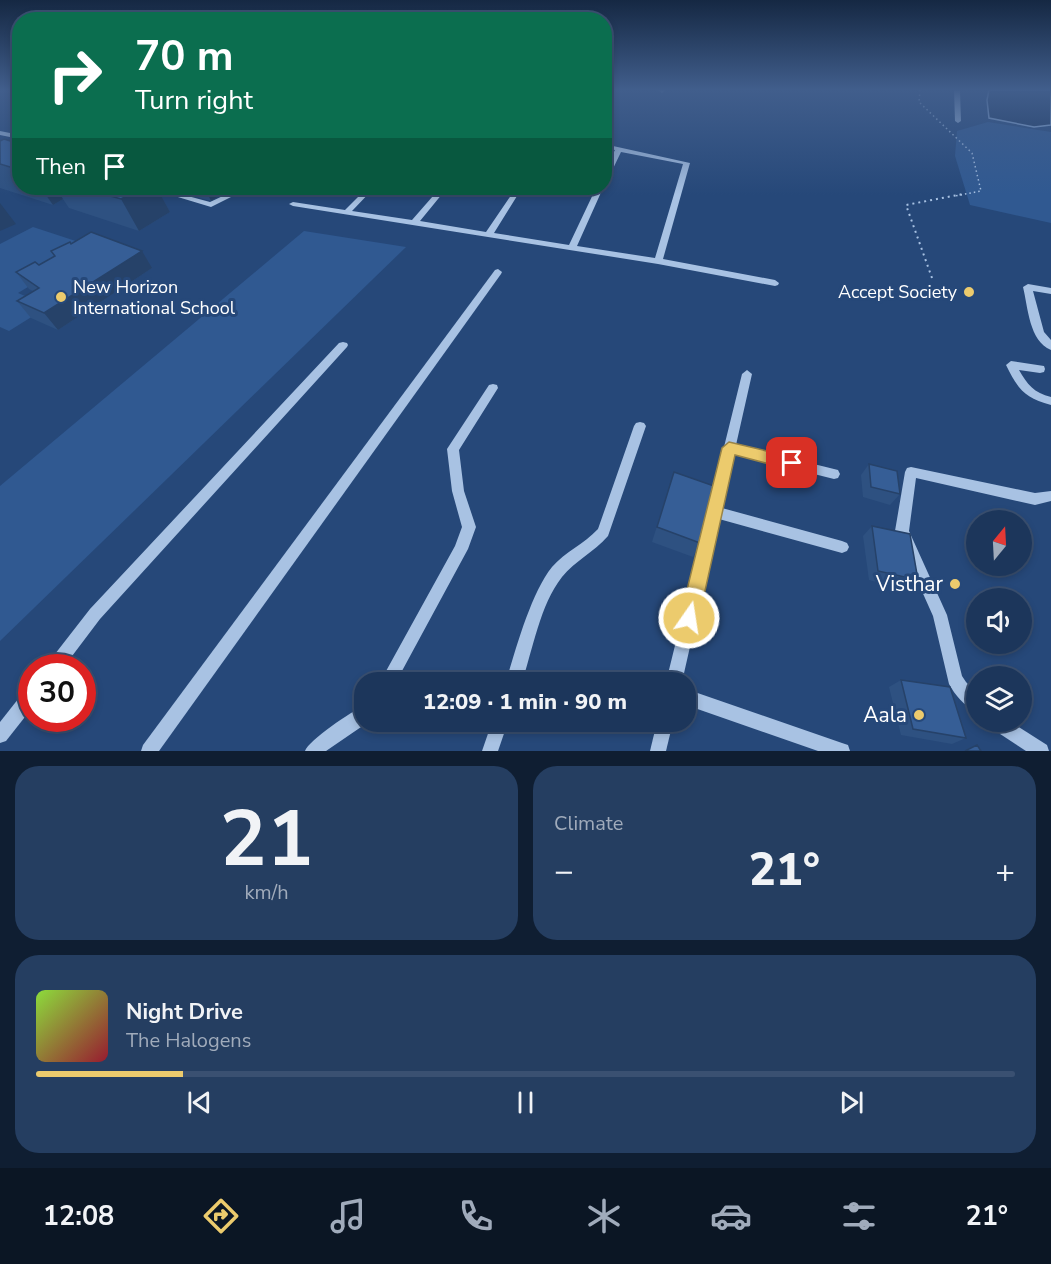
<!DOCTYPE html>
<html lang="en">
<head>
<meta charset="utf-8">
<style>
  :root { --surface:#1c365b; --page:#253e61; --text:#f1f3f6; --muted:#a0abbb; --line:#3a5071; --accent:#eccb6d }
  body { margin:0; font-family:"Nunito Sans",sans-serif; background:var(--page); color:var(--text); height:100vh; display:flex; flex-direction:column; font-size:22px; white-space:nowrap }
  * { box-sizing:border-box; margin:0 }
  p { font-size:20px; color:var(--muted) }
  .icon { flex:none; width:33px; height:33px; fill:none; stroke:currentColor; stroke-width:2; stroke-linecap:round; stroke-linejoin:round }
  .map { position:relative; height:751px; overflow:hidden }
  .drawer { display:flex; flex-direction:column; gap:15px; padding:15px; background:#0f1e32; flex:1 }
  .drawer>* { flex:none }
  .guide { position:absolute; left:12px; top:12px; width:600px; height:183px; border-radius:24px; box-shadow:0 3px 9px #0003,0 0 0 2px var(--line); background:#0b6e4f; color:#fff; overflow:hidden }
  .needle { width:39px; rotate:18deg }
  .fabs { position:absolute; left:966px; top:510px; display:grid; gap:12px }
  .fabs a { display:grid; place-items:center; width:66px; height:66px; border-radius:50%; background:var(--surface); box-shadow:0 3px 9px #0003,0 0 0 2px var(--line); font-size:30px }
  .speed { position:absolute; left:18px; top:654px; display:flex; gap:12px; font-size:30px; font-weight:700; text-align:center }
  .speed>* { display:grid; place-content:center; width:78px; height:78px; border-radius:50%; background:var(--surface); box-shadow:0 3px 9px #0003,0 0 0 2px var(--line); line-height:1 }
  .speed .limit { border:9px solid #d22; background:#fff; color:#111 }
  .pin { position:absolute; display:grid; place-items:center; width:51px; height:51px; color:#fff; margin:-26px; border-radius:12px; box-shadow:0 3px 9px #0006 }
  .me { position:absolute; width:66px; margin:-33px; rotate:13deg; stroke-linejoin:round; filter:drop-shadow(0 0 4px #0008) }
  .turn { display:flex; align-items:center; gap:21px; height:126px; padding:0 24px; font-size:27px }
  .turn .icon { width:78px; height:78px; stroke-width:2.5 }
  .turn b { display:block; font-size:42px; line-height:51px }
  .then { display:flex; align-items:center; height:57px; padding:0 24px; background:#0003; gap:12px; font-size:22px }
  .big { font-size:45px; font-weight:800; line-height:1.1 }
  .drawer .card { flex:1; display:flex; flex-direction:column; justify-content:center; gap:9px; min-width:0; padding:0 21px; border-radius:24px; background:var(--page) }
  .drawer .dial { align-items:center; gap:0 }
  .dial b { font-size:78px; line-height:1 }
  .song { display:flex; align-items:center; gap:18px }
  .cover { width:72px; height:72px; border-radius:9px; background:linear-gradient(135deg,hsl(90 70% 55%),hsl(350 70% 35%)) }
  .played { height:6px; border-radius:3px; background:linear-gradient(90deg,var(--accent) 15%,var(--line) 15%) }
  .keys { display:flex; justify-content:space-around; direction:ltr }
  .heat { display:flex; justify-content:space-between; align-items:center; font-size:33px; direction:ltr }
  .drawer .tiles { flex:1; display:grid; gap:15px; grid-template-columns:1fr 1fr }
  .card:last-child { grid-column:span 2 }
  .trip { position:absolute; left:354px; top:672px; width:342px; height:60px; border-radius:24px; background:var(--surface); box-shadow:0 3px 9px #0003,0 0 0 2px var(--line); font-weight:800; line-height:60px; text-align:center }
  .tabs { display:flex; height:96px; justify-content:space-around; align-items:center; background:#0b1624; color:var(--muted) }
  .tabs .icon { width:42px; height:42px }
  .tabs .selected { color:var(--accent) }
  .tabs b { font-size:27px; color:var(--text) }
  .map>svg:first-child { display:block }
  .green { fill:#305991 }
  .water { fill:#1a345a; stroke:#9dbce4; stroke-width:1.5 }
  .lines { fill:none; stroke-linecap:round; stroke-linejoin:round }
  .path-far1 { stroke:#a8c2e3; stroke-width:1.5; stroke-dasharray:1.5 3; stroke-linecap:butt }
  .path { stroke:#a8c2e3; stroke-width:2; stroke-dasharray:2 4; stroke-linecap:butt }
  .minor { fill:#a8c2e3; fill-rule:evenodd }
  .major { fill:#e8effc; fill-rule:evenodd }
  .wall { fill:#2e5181 }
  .shaded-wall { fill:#264269 }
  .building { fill:#365e96; stroke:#264269; stroke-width:1.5 }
  .route { fill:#eccb6d; stroke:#998447; stroke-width:1.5 }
  .poi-dot { fill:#eccb6d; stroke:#264879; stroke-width:2 }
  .labels { text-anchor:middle; stroke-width:6; stroke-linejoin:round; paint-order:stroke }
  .poi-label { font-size:18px; fill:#fff; stroke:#264879; text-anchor:start }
  .near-poi-label { font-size:21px; fill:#fff; stroke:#264879; text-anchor:end }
</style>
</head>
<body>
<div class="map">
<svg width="1051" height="751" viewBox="0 0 1051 751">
  <rect width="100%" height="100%" fill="#264879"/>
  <g class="green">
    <path d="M988,122L1051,132V223L970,205L955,156L957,131Z"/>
    <path d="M33,227L94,247L18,293L49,306L9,331L0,327V244Z"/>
    <path d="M304,231L406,247L0,641V486Z"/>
  </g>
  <path class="water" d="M989,90H1051V125L1034,127L989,118L987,100Z"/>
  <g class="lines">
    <path class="path-far1" d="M920,90L919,102L972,153L981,191L955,196"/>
    <path class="path" d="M932,278L906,205L963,194"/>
    <g class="minor">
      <path d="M658,90H664L665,91L662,93Z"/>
      <path d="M954,90H960L961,121L958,123L955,121Z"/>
      <path d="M0,131L20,135V139L0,135Z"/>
      <path d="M604,144L690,163L663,259L775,280L779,283L778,285L775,286L658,264L293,206L289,204L293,202L345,210L367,188H374L352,211L412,220L440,188H447L420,221L486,232L516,188H522L494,233L569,245L596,188H603L577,246L655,258L683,164L621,152L608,179L604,181V171L615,150L604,148Z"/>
      <path d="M148,188H158L210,202L240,188H249L211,207Z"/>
      <path d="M498,269L502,272L501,274L159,751H141L143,745L495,270Z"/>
      <path d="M1028,284L1051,288V294L1033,291L1044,332L1051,340V350C1029,341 1028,307 1023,287Z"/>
      <path d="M343,342L347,343L348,345L347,347L100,619L63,668H45L48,663L90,609L339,343Z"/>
      <path d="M1011,361L1044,366L1045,369L1044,372L1040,373L1019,370C1027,384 1034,393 1051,397V405C1024,398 1018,389 1006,365Z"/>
      <path d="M747,370L752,374L736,445L834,469L838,470L840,474L838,478L834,479L734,454L722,508L842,541L847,543L849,547L847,551L842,553L719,519L682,682H666L742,374Z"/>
      <path d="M493,384L497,385L498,388L459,450L464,491L476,527L468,549L396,682H380L455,546L462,527L452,491L447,449L489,385Z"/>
      <path d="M640,422L644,423L646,426L608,536C594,552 575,561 562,577C540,605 533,649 522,682H506C515,651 531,593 552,567C565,552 584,544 598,529L634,426L636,423Z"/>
      <path d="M911,467L1035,493L1051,491V501L1035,505L916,478L909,531L947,615L962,676L966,682L976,693V711C964,706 955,695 949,684L933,616L895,531L905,472L907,468Z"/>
      <path d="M32,687V708L6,741L0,743V722L26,689Z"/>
      <path d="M686,689L842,743L848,745L850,751H818L686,705Z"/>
      <path d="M364,706V722H368L364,725L326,751H305C309,740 352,711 364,706Z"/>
      <path d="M492,722H508L498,751H482Z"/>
      <path d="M657,722H673L666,751H650Z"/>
      <path d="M989,722H1011L1047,745L1049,751H1026L991,728Z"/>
    </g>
    <path class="major" d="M20,139V146L0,154V147Z"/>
  </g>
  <g class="wall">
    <path d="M0,141L20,144V188H157L170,212L139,231L69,208L63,199L53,205L0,188Z"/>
    <path d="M165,188H231L211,201Z"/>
    <path d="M70,242L72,244L152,268L58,330L31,318L17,301L33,291L29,289L16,272L39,265L55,257L51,251Z"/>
    <path d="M869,464L900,494L890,505L863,497L861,475Z"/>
    <path d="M674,472L700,543L693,557L652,542Z"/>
    <path d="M872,526L918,580L907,590L869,580L863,536Z"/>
    <path d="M901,680L966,738L952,744L901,735L889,687Z"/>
  </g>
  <g class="shaded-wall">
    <path d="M41,188H56L63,199L53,205Z"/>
    <path d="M142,188H157L170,212L139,231L121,199Z"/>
    <path d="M205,188H231L211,201Z"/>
    <path d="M0,203L16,224L0,231Z"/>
    <path d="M142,251L152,268L58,330L44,313Z"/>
  </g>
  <g class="building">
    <path d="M4,139L20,144V170L0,164V141Z"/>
    <path d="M82,188H142L121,199Z"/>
    <path d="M91,232L142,251L44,313L17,301L39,288L16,272L35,262L39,265L55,256L51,251L70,242L71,244Z"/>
    <path d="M869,464L897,471L900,494L871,487Z"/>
    <path d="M674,472L714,486L700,543L657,527Z"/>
    <path d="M872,526L910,534L918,580L878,571Z"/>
    <path d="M901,680L950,687L966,738L913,729Z"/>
    <path d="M977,745L981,751H965Z"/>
  </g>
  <linearGradient id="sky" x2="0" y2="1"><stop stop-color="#152843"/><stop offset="0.46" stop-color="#415e8c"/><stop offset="1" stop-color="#415e8c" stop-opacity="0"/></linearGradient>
  <rect width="1051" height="195" fill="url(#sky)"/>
  <path class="route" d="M729,442L792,457L800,463L792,470L735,455L699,618L696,625L689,628L682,625L680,618L722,448Z"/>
  <g class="poi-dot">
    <circle cx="969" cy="292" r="6"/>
    <circle cx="61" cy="297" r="6"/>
    <circle cx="955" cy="584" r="6"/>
    <circle cx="919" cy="715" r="6"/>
  </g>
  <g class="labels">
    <g class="poi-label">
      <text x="73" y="293">New Horizon<tspan x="73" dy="21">International School</tspan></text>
      <text x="957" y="298" text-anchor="end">Accept Society</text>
    </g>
    <g class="near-poi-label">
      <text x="943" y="591">Visthar</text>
      <text x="907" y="722">Aala</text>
    </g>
  </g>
</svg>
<div class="fabs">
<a><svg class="needle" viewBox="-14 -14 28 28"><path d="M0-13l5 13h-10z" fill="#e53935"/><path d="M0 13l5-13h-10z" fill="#a0abbb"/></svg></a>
<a><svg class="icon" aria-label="sound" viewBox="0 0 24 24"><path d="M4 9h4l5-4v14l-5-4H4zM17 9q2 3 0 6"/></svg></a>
<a><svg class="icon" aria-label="layers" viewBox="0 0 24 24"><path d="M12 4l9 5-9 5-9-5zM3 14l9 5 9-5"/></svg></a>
</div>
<div class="speed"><div class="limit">30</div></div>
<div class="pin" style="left:792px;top:463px;background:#d93025"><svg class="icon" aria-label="arrive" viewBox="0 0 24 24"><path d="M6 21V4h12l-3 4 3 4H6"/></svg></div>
<svg class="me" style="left:689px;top:618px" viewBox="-20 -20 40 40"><circle r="17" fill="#eccb6d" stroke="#fff" stroke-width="3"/><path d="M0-11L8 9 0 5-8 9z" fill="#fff"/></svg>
<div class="trip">12:09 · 1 min · 90 m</div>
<div class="guide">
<div class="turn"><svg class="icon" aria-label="right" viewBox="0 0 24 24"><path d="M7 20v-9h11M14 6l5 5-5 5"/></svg><div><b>70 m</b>Turn right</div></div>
<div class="then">Then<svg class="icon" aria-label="arrive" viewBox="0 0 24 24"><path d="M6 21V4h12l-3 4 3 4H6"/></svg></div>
</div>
</div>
<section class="drawer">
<div class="tiles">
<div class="card dial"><b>21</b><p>km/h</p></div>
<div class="card"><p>Climate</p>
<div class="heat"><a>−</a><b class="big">21°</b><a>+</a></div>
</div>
<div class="card">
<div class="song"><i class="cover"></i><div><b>Night Drive</b><p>The Halogens</p></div></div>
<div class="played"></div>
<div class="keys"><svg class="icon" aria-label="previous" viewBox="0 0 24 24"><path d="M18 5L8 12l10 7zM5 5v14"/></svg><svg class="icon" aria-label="pause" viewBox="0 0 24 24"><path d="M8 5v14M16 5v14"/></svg><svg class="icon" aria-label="next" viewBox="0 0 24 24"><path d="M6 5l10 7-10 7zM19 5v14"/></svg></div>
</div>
</div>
</section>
<nav class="tabs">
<b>12:08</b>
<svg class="icon selected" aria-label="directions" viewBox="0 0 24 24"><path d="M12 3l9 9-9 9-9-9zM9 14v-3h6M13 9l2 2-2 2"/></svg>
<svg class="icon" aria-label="music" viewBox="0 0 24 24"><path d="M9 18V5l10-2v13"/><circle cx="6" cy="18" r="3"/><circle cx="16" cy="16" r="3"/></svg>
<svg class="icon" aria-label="phone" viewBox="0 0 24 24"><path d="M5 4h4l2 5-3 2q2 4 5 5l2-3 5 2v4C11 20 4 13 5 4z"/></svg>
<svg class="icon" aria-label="climate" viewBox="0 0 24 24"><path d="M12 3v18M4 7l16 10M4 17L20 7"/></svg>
<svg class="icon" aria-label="car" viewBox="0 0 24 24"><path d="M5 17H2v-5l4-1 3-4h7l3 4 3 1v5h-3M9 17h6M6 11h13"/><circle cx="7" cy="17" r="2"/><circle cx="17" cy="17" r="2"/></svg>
<svg class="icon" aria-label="filters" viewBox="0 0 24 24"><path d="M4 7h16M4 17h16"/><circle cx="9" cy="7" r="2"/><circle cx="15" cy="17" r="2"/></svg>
<b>21°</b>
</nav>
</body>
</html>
